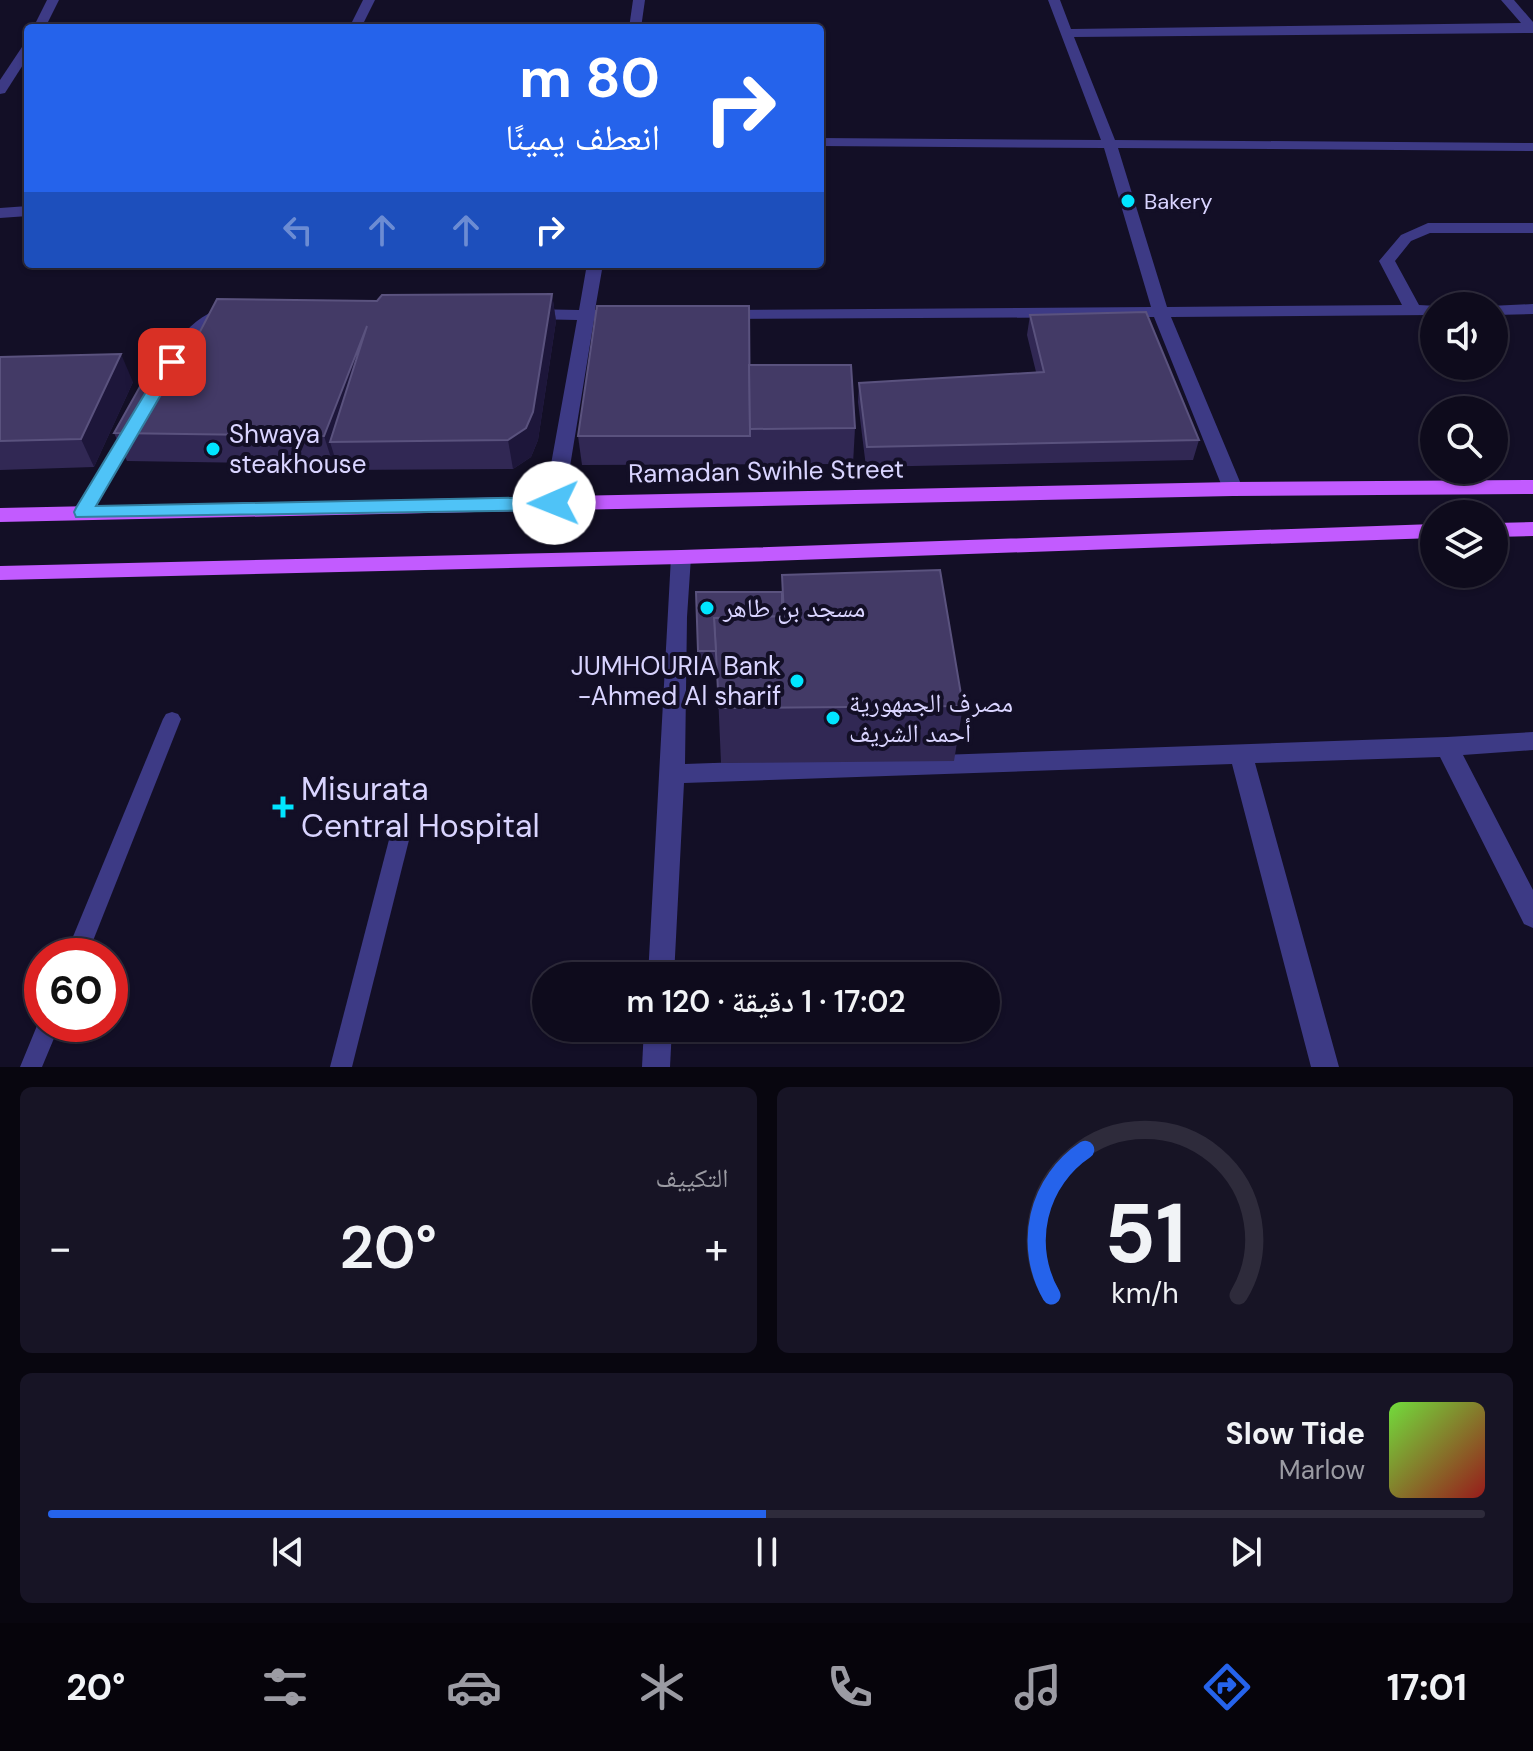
<!DOCTYPE html>
<html lang="ar">
<head>
<meta charset="utf-8">
<style>
  :root { --surface:#0e0b1c; --page:#171425; --text:#f1f3f6; --muted:#9b9ba3; --line:#2e2b3b; --accent:#2563eb }
  body { margin:0; font-family:"DM Sans","Noto Naskh Arabic",sans-serif; background:var(--page); color:var(--text); direction:rtl; height:100vh; display:flex; flex-direction:column; font-size:30px; white-space:nowrap }
  * { box-sizing:border-box; margin:0 }
  p { font-size:26px; color:var(--muted) }
  .icon { flex:none; width:44px; height:44px; fill:none; stroke:currentColor; stroke-width:2; stroke-linecap:round; stroke-linejoin:round }
  .map { position:relative; height:1067px; overflow:hidden; direction:ltr }
  .panel { display:flex; flex-direction:column; gap:20px; padding:20px; background:#08060f; flex:1 }
  .panel>* { flex:none }
  .guide { position:absolute; left:24px; top:24px; width:800px; height:244px; border-radius:8px; box-shadow:0 2px 6px #0004,0 0 0 2px var(--line); direction:rtl; background:#2563eb; color:#fff; overflow:hidden }
  .fabs { position:absolute; left:1420px; top:292px; display:grid; gap:16px }
  .fabs a { display:grid; place-items:center; width:88px; height:88px; border-radius:50%; background:var(--surface); box-shadow:0 2px 6px #0004,0 0 0 2px var(--line); font-size:40px }
  .speed { position:absolute; left:24px; top:938px; display:flex; gap:16px; font-size:40px; font-weight:700; text-align:center }
  .speed>* { display:grid; place-content:center; width:104px; height:104px; border-radius:50%; background:var(--surface); box-shadow:0 2px 6px #0004,0 0 0 2px var(--line); line-height:1 }
  .speed .limit { border:12px solid #d22; background:#fff; color:#111 }
  .pin { position:absolute; display:grid; place-items:center; width:68px; height:68px; color:#fff; margin:-34px; border-radius:16px; box-shadow:0 4px 12px #0006 }
  .me { position:absolute; width:88px; margin:-44px; rotate:269deg; stroke-linejoin:round; filter:drop-shadow(0 0 6px #0008) }
  .turn { display:flex; align-items:center; gap:28px; height:168px; padding:0 32px; font-size:36px }
  .turn .icon { width:104px; height:104px; stroke-width:2.5 }
  .turn b { display:block; font-size:56px; line-height:68px }
  .lanes { display:flex; align-items:center; height:76px; padding:0 32px; background:#0003; justify-content:center; gap:40px; direction:ltr }
  .lanes .off { opacity:.35 }
  .big { font-size:60px; font-weight:600; line-height:1.1 }
  .panel .card { flex:1; display:flex; flex-direction:column; justify-content:center; gap:12px; min-width:0; padding:0 28px; border-radius:12px; background:var(--page) }
  .panel .dial { align-items:center; gap:0 }
  .dial svg { height:208px; overflow:visible; fill:none; stroke:var(--line); stroke-width:7; stroke-linecap:round; text-anchor:middle }
  .dial text { fill:var(--text); stroke:none }
  .song { display:flex; align-items:center; gap:24px }
  .cover { width:96px; height:96px; border-radius:12px; background:linear-gradient(135deg,hsl(100 70% 55%),hsl(0 70% 35%)) }
  .played { height:8px; border-radius:4px; background:linear-gradient(90deg,var(--accent) 50%,var(--line) 50%) }
  .keys { display:flex; justify-content:space-around; direction:ltr }
  .heat { display:flex; justify-content:space-between; align-items:center; font-size:44px; direction:ltr }
  .panel .tiles { flex:1; display:grid; gap:20px; grid-template-columns:1fr 1fr }
  .card:last-child { grid-column:span 2 }
  .trip { position:absolute; left:532px; top:962px; width:468px; height:80px; border-radius:40px; background:var(--surface); box-shadow:0 2px 6px #0004,0 0 0 2px var(--line); font-weight:600; line-height:80px; text-align:center; direction:rtl }
  .tab-bar { display:flex; height:128px; justify-content:space-around; align-items:center; background:#06040b; color:var(--muted) }
  .tab-bar .icon { width:56px; height:56px }
  .tab-bar .current { color:var(--accent) }
  .tab-bar b { font-size:36px; color:var(--text) }
  .map>svg:first-child { display:block }
  .lines { fill:none; stroke-linecap:round; stroke-linejoin:round }
  .lane { fill:#3d3a85; fill-rule:evenodd }
  .street { fill:#3d3a85; fill-rule:evenodd }
  .primary { fill:#c25bff; fill-rule:evenodd }
  .wall { fill:#312854 }
  .shaded-wall { fill:#1d163a }
  .building { fill:#433a66; stroke:#5a527e; stroke-width:2 }
  .route { fill:#4fc3f7; stroke:#337fa1; stroke-width:2 }
  .poi-dot { fill:#00e5ff; stroke:#130f26; stroke-width:3 }
  .labels { text-anchor:middle; stroke-width:8; stroke-linejoin:round; paint-order:stroke }
  .far-poi-label { font-size:22px; fill:#d9d4ff; stroke:#130f26; text-anchor:start }
  .poi-label { font-size:26px; fill:#d9d4ff; stroke:#130f26; text-anchor:start }
  .street-label { font-size:26px; fill:#d9d4ff; stroke:#130f26 }
  .near-poi-label { font-size:32px; fill:#d9d4ff; stroke:#130f26; text-anchor:start }
</style>
</head>
<body>
<div class="map">
<svg width="1533" height="1067" viewBox="0 0 1533 1067">
  <rect width="100%" height="100%" fill="#130f26"/>
  <g class="lines">
    <g class="lane">
      <path d="M172,712L178,714L181,719L87,956H65L163,719L166,714Z"/>
      <path d="M401,824L408,826L411,832L352,1067H330L391,832L394,826Z"/>
      <path d="M41,1016L42,1024H60L42,1067H20Z"/>
    </g>
    <g class="street">
      <path d="M47,0H59L45,28H33Z"/>
      <path d="M363,0H375L361,28H349Z"/>
      <path d="M633,0H645L641,28H629Z"/>
      <path d="M1048,0H1060L1071,29L1521,23L1501,0H1514L1533,22V33L1074,37L1115,140L1533,143V151L1118,148L1167,307L1402,305L1379,261L1401,235L1428,223H1533V233H1430L1411,241L1395,261L1419,305L1438,306H1434V315L1171,317L1243,489L1233,496L1223,489L1154,317L716,319L714,315L716,311L722,310L1151,307L1104,148L820,146V138L1101,140Z"/>
      <path d="M28,43V57L5,93L0,94V80L24,44Z"/>
      <path d="M28,206V216L0,218V208Z"/>
      <path d="M587,264H603L595,310H622L630,315L622,320H594L564,503L554,510L544,503L577,320L530,319L522,314L530,309L579,310Z"/>
      <path d="M1533,304V314L1494,315V306H1490Z"/>
      <path d="M230,305L238,310C230,318 216,321 206,329C186,346 176,371 162,392H150L147,388C169,352 187,316 230,305Z"/>
      <path d="M134,420L143,426L90,517H76L73,512L76,507L128,422Z"/>
      <path d="M681,550L688,552L691,557L687,617L685,764L1447,737L1533,732V750L1463,755L1533,890V928L1524,924L1440,757L1255,763L1339,1067H1311L1232,764L684,783L674,976H648L671,557L674,552Z"/>
      <path d="M644,1028H672L670,1067H642Z"/>
    </g>
    <g class="primary">
      <path d="M1533,480V494L1233,496L0,522V508L1233,482Z"/>
      <path d="M1533,522V536L1494,537V523Z"/>
      <path d="M1434,524V538L681,564L0,580V566L681,550Z"/>
    </g>
  </g>
  <g class="wall">
    <path d="M552,294L556,321L538,440L531,457L513,469L339,470L335,458L333,464L127,461L114,433L377,301Z"/>
    <path d="M1030,315L1199,440L1193,460L866,467L858,402L859,383L1036,372L1027,335Z"/>
    <path d="M0,357L133,382L94,467L0,470Z"/>
    <path d="M750,397L855,428L853,464L582,465L578,436Z"/>
    <path d="M782,575L963,706L954,761L721,763L717,671H699L696,592H782Z"/>
  </g>
  <g class="shaded-wall">
    <path d="M552,294L556,321L538,440L531,457L513,469L508,440Z"/>
    <path d="M367,326L330,442L335,458L333,464L324,436Z"/>
    <path d="M121,354L133,382L94,467L81,439Z"/>
  </g>
  <g class="building">
    <path d="M552,294L533,412L526,428L508,440L330,442L367,326L324,436L114,433L151,367L181,368L217,299L377,301L382,295Z"/>
    <path d="M597,306H749L750,436H578Z"/>
    <path d="M1146,312L1199,440L867,447L859,383L1044,372L1030,315Z"/>
    <path d="M121,354L81,439L0,441V357Z"/>
    <path d="M749,365H851L855,428L750,429Z"/>
    <path d="M940,570L963,706L719,708L714,618L784,616L782,575Z"/>
    <path d="M696,592H782V616L714,618L716,651H698Z"/>
  </g>
  <path class="route" d="M172,357L180,362L96,506L554,497L563,503L554,510L76,517L74,512L76,508L164,362Z"/>
  <g class="poi-dot">
    <circle cx="1128" cy="201" r="8"/>
    <circle cx="213" cy="449" r="8"/>
    <circle cx="707" cy="608" r="8"/>
    <circle cx="797" cy="681" r="8"/>
    <circle cx="833" cy="718" r="8"/>
    <path d="M279 795h8v8h8v8h-8v8h-8v-8h-8v-8h8z"/>
  </g>
  <g class="labels">
    <g class="far-poi-label">
      <text x="1144" y="209">Bakery</text>
    </g>
    <g class="poi-label">
      <text x="229" y="443">Shwaya<tspan x="229" dy="30">steakhouse</tspan></text>
      <text x="723" y="617">مسجد بن طاهر</text>
      <text x="781" y="675" text-anchor="end">JUMHOURIA Bank<tspan x="781" dy="30">-Ahmed Al sharif</tspan></text>
      <text x="849" y="712">مصرف الجمهورية<tspan x="849" dy="30">أحمد الشريف</tspan></text>
    </g>
    <g class="street-label">
      <text transform="translate(766 471) rotate(-1)" y="9">Ramadan Swihle Street</text>
    </g>
    <g class="near-poi-label">
      <text x="301" y="800">Misurata<tspan x="301" dy="37">Central Hospital</tspan></text>
    </g>
  </g>
</svg>
<div class="fabs">
<a><svg class="icon" aria-label="sound" viewBox="0 0 24 24"><path d="M4 9h4l5-4v14l-5-4H4zM17 9q2 3 0 6"/></svg></a>
<a><svg class="icon" aria-label="search" viewBox="0 0 24 24"><circle cx="10" cy="10" r="6"/><path d="M15 15l6 6"/></svg></a>
<a><svg class="icon" aria-label="layers" viewBox="0 0 24 24"><path d="M12 4l9 5-9 5-9-5zM3 14l9 5 9-5"/></svg></a>
</div>
<div class="speed"><div class="limit">60</div></div>
<div class="pin" style="left:172px;top:362px;background:#d93025"><svg class="icon" aria-label="arrive" viewBox="0 0 24 24"><path d="M6 21V4h12l-3 4 3 4H6"/></svg></div>
<svg class="me" style="left:554px;top:503px" viewBox="-20 -20 40 40"><circle r="19" fill="#fff"/><path d="M0-13L10 11 0 6-10 11z" fill="#4fc3f7"/></svg>
<div class="trip">17:02 · 1 دقيقة · 120 m</div>
<div class="guide">
<div class="turn"><svg class="icon" aria-label="right" viewBox="0 0 24 24"><path d="M7 20v-9h11M14 6l5 5-5 5"/></svg><div><b>80 m</b>انعطف يمينًا</div></div>
<div class="lanes"><svg class="icon off" aria-label="left" viewBox="0 0 24 24"><path d="M17 20v-9H6M10 6l-5 5 5 5"/></svg><svg class="icon off" aria-label="ahead" viewBox="0 0 24 24"><path d="M12 20V5M6 11l6-6 6 6"/></svg><svg class="icon off" aria-label="ahead" viewBox="0 0 24 24"><path d="M12 20V5M6 11l6-6 6 6"/></svg><svg class="icon" aria-label="right" viewBox="0 0 24 24"><path d="M7 20v-9h11M14 6l5 5-5 5"/></svg></div>
</div>
</div>
<section class="panel">
<div class="tiles">
<div class="card dial"><svg viewBox="0 0 100 80">
<path d="M14 69A42 42 0 1 1 86 69"/>
<path d="M14 69A42 42 0 0 1 27 13" stroke="#2563eb"/>
<text x="50" y="56" font-size="32" font-weight="700">51</text>
<text x="50" y="72" font-size="11">km/h</text>
</svg></div>
<div class="card"><p>التكييف</p>
<div class="heat"><a>−</a><b class="big">20°</b><a>+</a></div>
</div>
<div class="card">
<div class="song"><i class="cover"></i><div><b>Slow Tide</b><p>Marlow</p></div></div>
<div class="played"></div>
<div class="keys"><svg class="icon" aria-label="previous" viewBox="0 0 24 24"><path d="M18 5L8 12l10 7zM5 5v14"/></svg><svg class="icon" aria-label="pause" viewBox="0 0 24 24"><path d="M8 5v14M16 5v14"/></svg><svg class="icon" aria-label="next" viewBox="0 0 24 24"><path d="M6 5l10 7-10 7zM19 5v14"/></svg></div>
</div>
</div>
</section>
<nav class="tab-bar">
<b>17:01</b>
<svg class="icon current" aria-label="directions" viewBox="0 0 24 24"><path d="M12 3l9 9-9 9-9-9zM9 14v-3h6M13 9l2 2-2 2"/></svg>
<svg class="icon" aria-label="music" viewBox="0 0 24 24"><path d="M9 18V5l10-2v13"/><circle cx="6" cy="18" r="3"/><circle cx="16" cy="16" r="3"/></svg>
<svg class="icon" aria-label="phone" viewBox="0 0 24 24"><path d="M5 4h4l2 5-3 2q2 4 5 5l2-3 5 2v4C11 20 4 13 5 4z"/></svg>
<svg class="icon" aria-label="climate" viewBox="0 0 24 24"><path d="M12 3v18M4 7l16 10M4 17L20 7"/></svg>
<svg class="icon" aria-label="car" viewBox="0 0 24 24"><path d="M5 17H2v-5l4-1 3-4h7l3 4 3 1v5h-3M9 17h6M6 11h13"/><circle cx="7" cy="17" r="2"/><circle cx="17" cy="17" r="2"/></svg>
<svg class="icon" aria-label="filters" viewBox="0 0 24 24"><path d="M4 7h16M4 17h16"/><circle cx="9" cy="7" r="2"/><circle cx="15" cy="17" r="2"/></svg>
<b>20°</b>
</nav>
</body>
</html>
